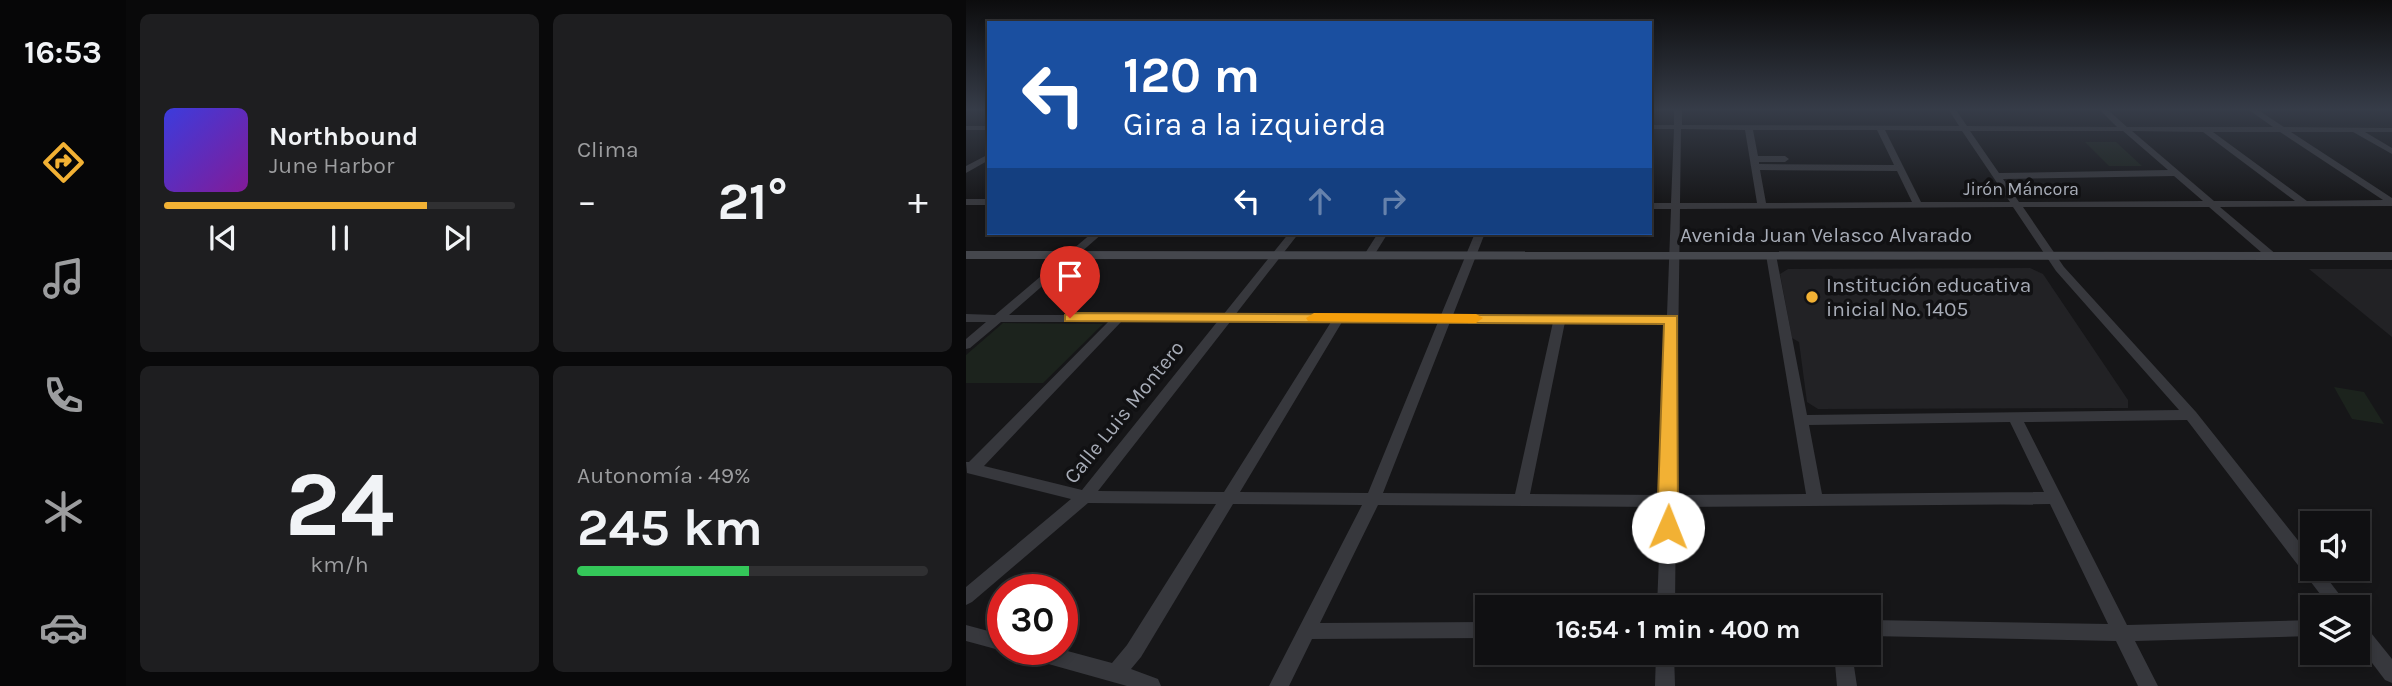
<!DOCTYPE html>
<html lang="es">
<head>
<meta charset="utf-8">
<style>
  :root { --surface:#101012; --page:#1e1e20; --text:#f1f3f6; --muted:#9c9d9f; --line:#303032; --accent:#f2b134 }
  body { margin:0; font-family:Karla,sans-serif; background:var(--page); color:var(--text); height:100vh; display:flex; flex-direction:column; font-size:26px; white-space:nowrap }
  * { box-sizing:border-box; margin:0 }
  p { font-size:23px; color:var(--muted) }
  .icon { flex:none; width:38px; height:38px; fill:none; stroke:currentColor; stroke-width:2; stroke-linecap:round; stroke-linejoin:round }
  .map { position:relative; flex:1; overflow:hidden }
  .drawer { display:flex; flex-direction:column; gap:14px; padding:14px; background:#09090a; width:840px }
  .drawer>* { flex:none }
  .hud { position:absolute; left:21px; top:21px; width:665px; height:214px; border-radius:0px; box-shadow:0 4px 10px #0003,0 0 0 2px var(--line); background:#1a4fa0; color:#fff; overflow:hidden }
  .controls { position:absolute; left:1334px; top:511px; display:grid; gap:14px }
  .controls a { display:grid; place-items:center; width:70px; height:70px; border-radius:0px; background:var(--surface); box-shadow:0 4px 10px #0003,0 0 0 2px var(--line); font-size:35px }
  .speed { position:absolute; left:21px; top:574px; display:flex; gap:14px; font-size:35px; font-weight:700; text-align:center }
  .speed>* { display:grid; place-content:center; width:91px; height:91px; border-radius:50%; background:var(--surface); box-shadow:0 4px 10px #0003,0 0 0 2px var(--line); line-height:1 }
  .speed .limit { border:10px solid #d22; background:#fff; color:#111 }
  .pin { position:absolute; display:grid; place-items:center; width:60px; height:60px; color:#fff; margin:-72px -30px; border-radius:50% 50% 50% 0; rotate:-45deg; box-shadow:0 0 7px #0007 }
  .pin .icon { rotate:45deg }
  .me { position:absolute; width:77px; margin:-38px; rotate:1deg; stroke-linejoin:round; filter:drop-shadow(0 0 5px #0008) }
  .turn { display:flex; align-items:center; gap:24px; height:147px; padding:0 21px; font-size:32px }
  .turn .icon { width:91px; height:91px; stroke-width:2.5 }
  .turn b { display:block; font-size:49px; line-height:60px }
  .lanes { display:flex; align-items:center; height:66px; padding:0 21px; background:#0003; justify-content:center; gap:35px; direction:ltr }
  .lanes .off { opacity:.35 }
  .big { font-size:52px; font-weight:700; line-height:1.1 }
  .drawer .card { flex:1; display:flex; flex-direction:column; justify-content:center; gap:10px; min-width:0; padding:0 24px; border-radius:10px; background:var(--page) }
  .drawer .dial { align-items:center; gap:0 }
  .dial b { font-size:91px; line-height:1 }
  .song { display:flex; align-items:center; gap:21px }
  .cover { width:84px; height:84px; border-radius:10px; background:linear-gradient(135deg,hsl(240 70% 55%),hsl(290 70% 35%)) }
  .played { height:7px; border-radius:4px; background:linear-gradient(90deg,var(--accent) 75%,var(--line) 75%) }
  .keys { display:flex; justify-content:space-around; direction:ltr }
  .heat { display:flex; justify-content:space-between; align-items:center; font-size:38px; direction:ltr }
  .charge { height:10px; border-radius:5px; background:linear-gradient(90deg,#34c759 49%,var(--line) 0) }
  .drawer .tiles { flex:1; display:grid; gap:14px; grid-template-columns:repeat(2,1fr) }
  .trip { position:absolute; left:509px; top:595px; width:406px; height:70px; border-radius:0px; background:var(--surface); box-shadow:0 4px 10px #0003,0 0 0 2px var(--line); font-weight:700; line-height:70px; text-align:center }
  main { display:flex; flex:1; min-height:0 }
  .tab-bar { display:flex; flex-direction:column; width:126px; justify-content:space-around; align-items:center; background:#060607; color:var(--muted) }
  .tab-bar .icon { width:49px; height:49px }
  .tab-bar .on { color:var(--accent) }
  .tab-bar b { font-size:32px; color:var(--text) }
  .map>svg:first-child { display:block }
  .built { fill:#222225 }
  .green { fill:#1c231d }
  .lines { fill:none; stroke-linecap:round; stroke-linejoin:round }
  .street { fill:#37383d; fill-rule:evenodd }
  .secondary { fill:#45474d; fill-rule:evenodd }
  .route { fill:#f2b134; stroke:#9d7322; stroke-width:2 }
  .slow { fill:#f59e0b }
  .poi-dot { fill:#f2b134; stroke:#111113; stroke-width:2.5 }
  .labels { text-anchor:middle; stroke-width:7; stroke-linejoin:round; paint-order:stroke }
  .far-street-label { font-size:18px; fill:#a8adb8; stroke:#111113 }
  .street-label { font-size:21px; fill:#a8adb8; stroke:#111113 }
  .poi-label { font-size:21px; fill:#a8adb8; stroke:#111113; text-anchor:start }
</style>
</head>
<body>
<main>
<nav class="tab-bar">
<b>16:53</b>
<svg class="icon on" aria-label="directions" viewBox="0 0 24 24"><path d="M12 3l9 9-9 9-9-9zM9 14v-3h6M13 9l2 2-2 2"/></svg>
<svg class="icon" aria-label="music" viewBox="0 0 24 24"><path d="M9 18V5l10-2v13"/><circle cx="6" cy="18" r="3"/><circle cx="16" cy="16" r="3"/></svg>
<svg class="icon" aria-label="phone" viewBox="0 0 24 24"><path d="M5 4h4l2 5-3 2q2 4 5 5l2-3 5 2v4C11 20 4 13 5 4z"/></svg>
<svg class="icon" aria-label="climate" viewBox="0 0 24 24"><path d="M12 3v18M4 7l16 10M4 17L20 7"/></svg>
<svg class="icon" aria-label="car" viewBox="0 0 24 24"><path d="M5 17H2v-5l4-1 3-4h7l3 4 3 1v5h-3M9 17h6M6 11h13"/><circle cx="7" cy="17" r="2"/><circle cx="17" cy="17" r="2"/></svg>
</nav>
<section class="drawer">
<div class="tiles">
<div class="card">
<div class="song"><i class="cover"></i><div><b>Northbound</b><p>June Harbor</p></div></div>
<div class="played"></div>
<div class="keys"><svg class="icon" aria-label="previous" viewBox="0 0 24 24"><path d="M18 5L8 12l10 7zM5 5v14"/></svg><svg class="icon" aria-label="pause" viewBox="0 0 24 24"><path d="M8 5v14M16 5v14"/></svg><svg class="icon" aria-label="next" viewBox="0 0 24 24"><path d="M6 5l10 7-10 7zM19 5v14"/></svg></div>
</div>
<div class="card"><p>Clima</p>
<div class="heat"><a>−</a><b class="big">21°</b><a>+</a></div>
</div>
<div class="card dial"><b>24</b><p>km/h</p></div>
<div class="card"><p>Autonomía · 49%</p><b class="big">245 km</b><div class="charge"></div></div>
</div>
</section>
<div class="map">
<svg width="1426" height="686" viewBox="0 0 1426 686">
  <rect width="100%" height="100%" fill="#161618"/>
  <g class="built">
    <path d="M1064,268L1077,274L1162,400V408L852,409L841,402L833,342L826,338L814,274L822,269Z"/>
    <path d="M1343,269H1426V337Z"/>
  </g>
  <g class="green">
    <path d="M1119,142H1150L1176,166H1143Z"/>
    <path d="M37,323L137,324L77,383H0V355Z"/>
    <path d="M1368,387L1398,392L1418,424L1386,419Z"/>
  </g>
  <g class="lines">
    <g class="street">
      <path d="M708,110H716V125L993,126L983,110H990L1001,126L1151,127L1134,110H1142L1161,127H1307L1283,110H1292L1318,127L1426,128V132H1399L1426,148V154L1387,132H1325L1426,198V206L1254,207L1311,255L1312,257L1307,260L1303,259L1243,207H1057L1098,267L1230,412L1346,558V569H1354L1383,607H1364L1221,420L1058,422L1161,625L1346,620V636L1169,641L1192,686H1172L1150,641L903,636V620L1142,624L1084,504L710,507L709,607H691L695,507L412,505L354,623L522,622V638L346,639L323,686H303L396,505L267,504L175,657L165,669L192,679L195,686H161L61,658L54,655L52,649H94L146,663L161,645L250,504L122,503L6,602L0,605V587L105,499L1,473L0,462H3L142,322H35L4,348L0,349V339L20,322H0V314L29,315L126,233H137L43,315H257L323,233H333L269,315H475L509,233H519L487,315H701L705,209H684V203H705L708,129H684V125H708ZM715,129L779,130L791,203H714ZM787,130H911L928,165L793,164V162H819L823,159L819,156H792ZM919,130L996,131L1044,202H955ZM1004,131H1157L1202,170L1033,173ZM1166,131L1237,132L1329,201H1248ZM1247,132H1314L1417,200L1341,201ZM794,170L931,171L946,202L800,203ZM1208,176L1237,201L1053,202L1037,179ZM1047,207L1090,271L1213,410L841,415L810,255L805,252L800,255L840,494L710,495L714,209ZM155,322H251L116,490L18,466ZM264,322H365L258,492L132,491ZM376,322H472L402,493L274,492ZM484,322H587L549,494L417,493ZM599,322L701,323L695,495L564,494ZM1044,422L1078,492L856,494L843,425Z"/>
      <rect x="0" y="126" width="23" height="4"/>
      <path d="M23,154V160L0,173V166Z"/>
      <rect x="0" y="199" width="23" height="6"/>
      <path d="M412,233H422L407,257H399L398,255Z"/>
      <path d="M1391,621L1397,623L1426,659V683L1419,680L1391,643Z"/>
      <path d="M0,625L37,635V649H43L37,651L0,641Z"/>
      <path d="M690,653H708L709,686H689Z"/>
      <path d="M868,653H886L891,686H871Z"/>
    </g>
    <path class="secondary" d="M0,251L1426,252V260L0,259Z"/>
  </g>
  <linearGradient id="sky" x2="0" y2="1"><stop stop-color="#0c0c0d"/><stop offset="0.53" stop-color="#363c48"/><stop offset="1" stop-color="#363c48" stop-opacity="0"/></linearGradient>
  <rect width="1426" height="206" fill="url(#sky)"/>
  <path class="route" d="M104,313L711,316L712,527L709,533H694L691,527L698,324L99,321V315Z"/>
  <path class="slow" d="M348,313L510,314L517,318L510,323L342,321L340,318Z"/>
  <circle class="poi-dot" cx="846" cy="297" r="7"/>
  <g class="labels">
    <g class="far-street-label">
      <text x="1055" y="195">Jirón Máncora</text>
    </g>
    <g class="street-label">
      <text x="860" y="242">Avenida Juan Velasco Alvarado</text>
      <text transform="translate(158 412) rotate(-51)" y="7">Calle Luis Montero</text>
    </g>
    <g class="poi-label">
      <text x="860" y="292">Institución educativa<tspan x="860" dy="24">inicial No. 1405</tspan></text>
    </g>
  </g>
</svg>
<div class="controls">
<a><svg class="icon" aria-label="sound" viewBox="0 0 24 24"><path d="M4 9h4l5-4v14l-5-4H4zM17 9q2 3 0 6"/></svg></a>
<a><svg class="icon" aria-label="layers" viewBox="0 0 24 24"><path d="M12 4l9 5-9 5-9-5zM3 14l9 5 9-5"/></svg></a>
</div>
<div class="speed"><div class="limit">30</div></div>
<div class="pin" style="left:104px;top:318px;background:#d93025"><svg class="icon" aria-label="arrive" viewBox="0 0 24 24"><path d="M6 21V4h12l-3 4 3 4H6"/></svg></div>
<svg class="me" style="left:702px;top:527px" viewBox="-20 -20 40 40"><circle r="19" fill="#fff"/><path d="M0-13L10 11 0 6-10 11z" fill="#f2b134"/></svg>
<div class="trip">16:54 · 1 min · 400 m</div>
<div class="hud">
<div class="turn"><svg class="icon" aria-label="left" viewBox="0 0 24 24"><path d="M17 20v-9H6M10 6l-5 5 5 5"/></svg><div><b>120 m</b>Gira a la izquierda</div></div>
<div class="lanes"><svg class="icon" aria-label="left" viewBox="0 0 24 24"><path d="M17 20v-9H6M10 6l-5 5 5 5"/></svg><svg class="icon off" aria-label="ahead" viewBox="0 0 24 24"><path d="M12 20V5M6 11l6-6 6 6"/></svg><svg class="icon off" aria-label="right" viewBox="0 0 24 24"><path d="M7 20v-9h11M14 6l5 5-5 5"/></svg></div>
</div>
</div>
</main>
</body>
</html>
